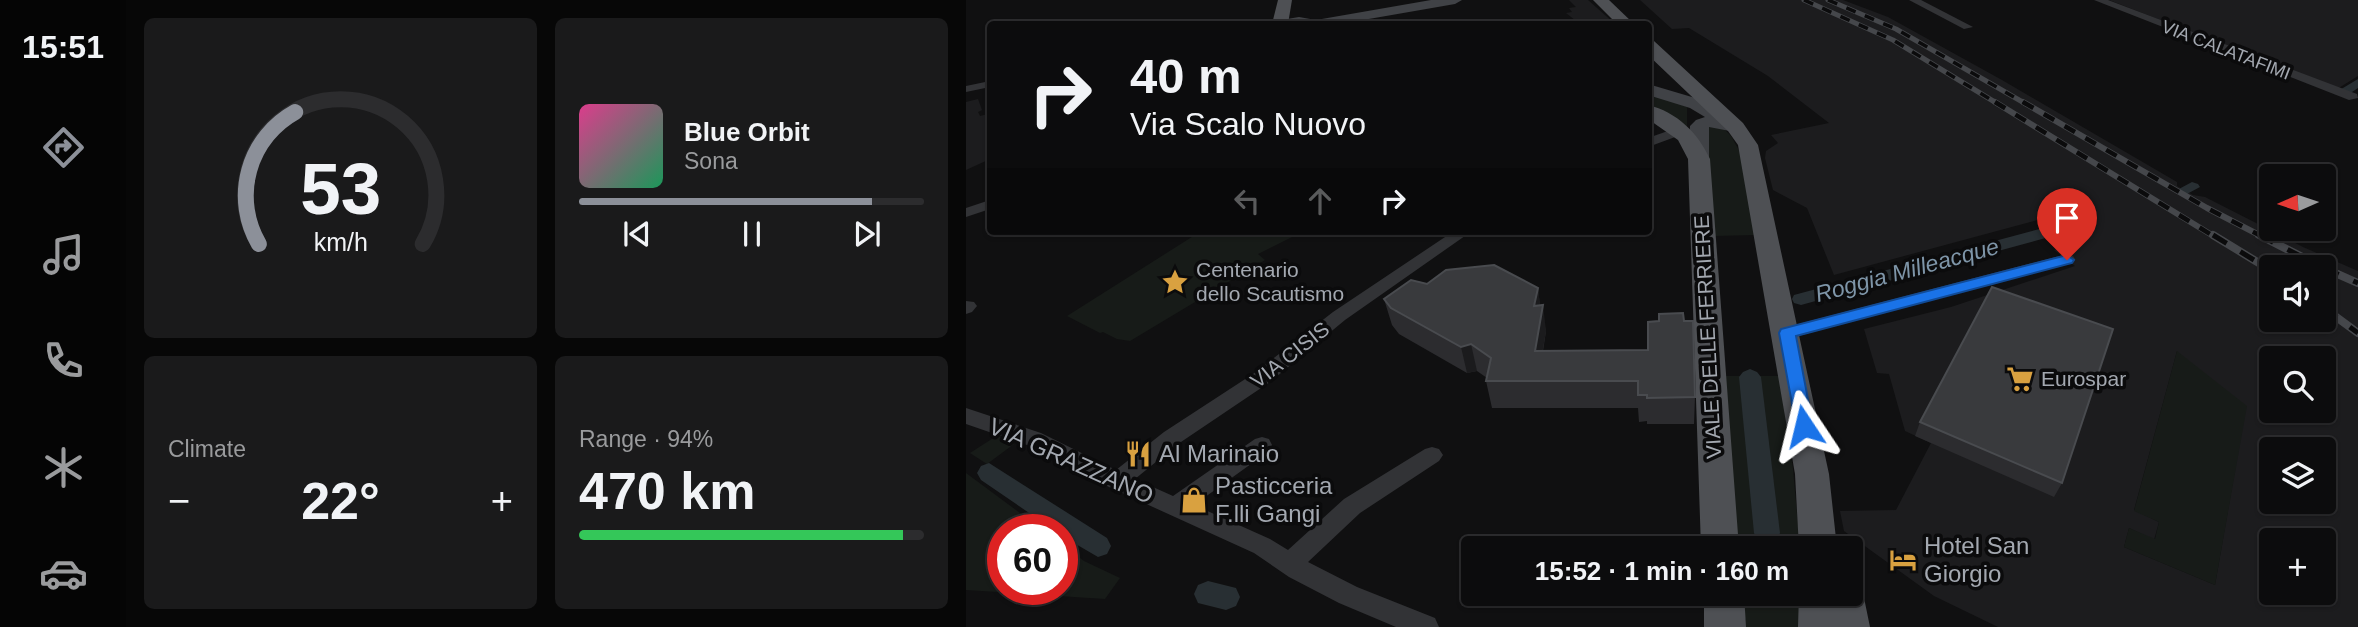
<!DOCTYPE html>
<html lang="en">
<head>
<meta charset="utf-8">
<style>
  :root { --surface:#0c0c0d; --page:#1a1a1b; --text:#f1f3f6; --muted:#9a9b9d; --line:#2c2c2e; --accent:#8c9099 }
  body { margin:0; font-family:Arial,sans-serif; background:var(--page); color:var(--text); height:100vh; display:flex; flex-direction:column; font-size:26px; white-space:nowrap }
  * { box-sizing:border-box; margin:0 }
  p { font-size:23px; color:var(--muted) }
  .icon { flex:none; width:38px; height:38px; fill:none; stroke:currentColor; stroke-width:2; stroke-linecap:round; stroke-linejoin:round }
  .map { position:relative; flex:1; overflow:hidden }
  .details { display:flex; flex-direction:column; gap:18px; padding:18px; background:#070707; width:840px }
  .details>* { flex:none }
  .guide { position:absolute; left:21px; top:21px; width:665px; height:214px; border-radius:7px; box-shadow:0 2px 5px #0004,0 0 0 2px var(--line); background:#0c0c0d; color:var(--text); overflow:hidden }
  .needle { width:46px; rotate:267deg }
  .controls { position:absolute; left:1293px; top:164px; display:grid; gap:14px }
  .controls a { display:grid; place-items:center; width:77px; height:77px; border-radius:7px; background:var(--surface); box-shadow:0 2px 5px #0004,0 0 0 2px var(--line); font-size:35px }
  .speed { position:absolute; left:21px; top:514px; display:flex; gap:14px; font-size:35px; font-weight:700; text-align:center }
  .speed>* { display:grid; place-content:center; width:91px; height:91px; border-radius:50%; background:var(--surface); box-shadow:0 2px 5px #0004,0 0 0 2px var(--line); line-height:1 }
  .speed .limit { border:10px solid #d22; background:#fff; color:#111 }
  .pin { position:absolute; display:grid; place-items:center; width:60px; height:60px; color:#fff; margin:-72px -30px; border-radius:50% 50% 50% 0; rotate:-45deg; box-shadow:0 0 7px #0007 }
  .pin .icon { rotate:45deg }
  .me { position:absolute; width:77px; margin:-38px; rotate:350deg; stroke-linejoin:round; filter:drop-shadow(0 0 5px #0008) }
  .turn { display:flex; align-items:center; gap:24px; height:147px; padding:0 28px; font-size:32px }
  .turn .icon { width:91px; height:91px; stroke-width:2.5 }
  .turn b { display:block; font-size:49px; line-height:60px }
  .lanes { display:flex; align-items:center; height:66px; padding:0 28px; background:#0003; justify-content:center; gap:35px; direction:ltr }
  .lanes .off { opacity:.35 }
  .big { font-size:52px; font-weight:700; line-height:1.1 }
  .details .card { flex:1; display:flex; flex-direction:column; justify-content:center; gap:10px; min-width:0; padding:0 24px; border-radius:10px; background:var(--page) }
  .details .dial { align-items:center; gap:0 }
  .dial svg { height:182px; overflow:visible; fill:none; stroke:var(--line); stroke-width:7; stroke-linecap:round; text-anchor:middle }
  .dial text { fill:var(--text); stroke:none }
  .song { display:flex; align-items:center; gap:21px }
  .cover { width:84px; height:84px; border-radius:10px; background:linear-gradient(135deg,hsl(330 70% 55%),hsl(150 70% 35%)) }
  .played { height:7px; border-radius:4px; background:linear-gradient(90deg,var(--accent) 85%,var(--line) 85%) }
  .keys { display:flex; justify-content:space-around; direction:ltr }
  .heat { display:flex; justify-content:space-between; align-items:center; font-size:38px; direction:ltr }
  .charge { height:10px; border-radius:5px; background:linear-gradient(90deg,#34c759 94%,var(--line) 0) }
  .details .tiles { flex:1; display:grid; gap:18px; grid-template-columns:repeat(2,1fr) }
  .trip { position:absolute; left:495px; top:536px; width:402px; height:70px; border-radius:7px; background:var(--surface); box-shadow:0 2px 5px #0004,0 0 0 2px var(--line); font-weight:700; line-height:70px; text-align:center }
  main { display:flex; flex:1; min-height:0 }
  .menu { display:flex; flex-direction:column; width:126px; justify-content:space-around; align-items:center; background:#050505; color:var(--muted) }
  .menu .icon { width:49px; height:49px }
  .menu .selected { color:var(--accent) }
  .menu b { font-size:32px; color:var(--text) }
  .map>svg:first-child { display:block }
  .built { fill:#1c1c1e; fill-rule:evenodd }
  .green { fill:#171b18 }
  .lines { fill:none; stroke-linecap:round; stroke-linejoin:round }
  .canal { fill:#282f33; fill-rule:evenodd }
  .street { fill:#323336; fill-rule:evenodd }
  .secondary { fill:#404246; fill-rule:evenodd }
  .primary { fill:#4e5054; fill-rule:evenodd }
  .rail-far2-casing { stroke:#45474b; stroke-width:5 }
  .rail-far1-casing { stroke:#45474b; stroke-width:6 }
  .rail-casing { stroke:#45474b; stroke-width:8 }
  .rail-far2 { stroke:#0b0b0c; stroke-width:3.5; stroke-dasharray:10; stroke-linecap:butt }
  .rail-far1 { stroke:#0b0b0c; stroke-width:4.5; stroke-dasharray:12; stroke-linecap:butt }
  .rail { stroke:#0b0b0c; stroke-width:5; stroke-dasharray:16; stroke-linecap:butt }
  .wall { fill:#2c2c2f }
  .shaded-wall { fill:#1b1b1d }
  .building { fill:#393a3d; stroke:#494b4f; stroke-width:2 }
  .route { fill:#1a73e8; stroke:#114b97; stroke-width:2 }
  .labels { text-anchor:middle; stroke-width:7; stroke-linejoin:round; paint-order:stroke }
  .far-street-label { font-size:18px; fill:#a3a8b0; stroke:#0b0b0c }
  .poi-label { font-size:21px; fill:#a3a8b0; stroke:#0b0b0c; text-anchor:start }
  .street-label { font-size:21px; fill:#a3a8b0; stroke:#0b0b0c }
  .water-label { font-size:23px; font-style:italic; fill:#7e95a8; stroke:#0b0b0c }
  .near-poi-label { font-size:24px; fill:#a3a8b0; stroke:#0b0b0c; text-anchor:start }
  .near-street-label { font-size:24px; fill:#a3a8b0; stroke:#0b0b0c }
</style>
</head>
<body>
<main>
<nav class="menu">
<b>15:51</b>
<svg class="icon selected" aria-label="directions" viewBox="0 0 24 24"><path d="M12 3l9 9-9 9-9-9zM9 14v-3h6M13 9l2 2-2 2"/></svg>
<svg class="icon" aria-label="music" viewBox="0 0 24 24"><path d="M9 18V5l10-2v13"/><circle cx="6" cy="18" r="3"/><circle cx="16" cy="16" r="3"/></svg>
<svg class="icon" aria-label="phone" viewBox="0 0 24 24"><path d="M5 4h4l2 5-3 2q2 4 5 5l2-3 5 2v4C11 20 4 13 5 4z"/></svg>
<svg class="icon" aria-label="climate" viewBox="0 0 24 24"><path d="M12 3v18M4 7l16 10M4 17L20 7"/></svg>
<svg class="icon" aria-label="car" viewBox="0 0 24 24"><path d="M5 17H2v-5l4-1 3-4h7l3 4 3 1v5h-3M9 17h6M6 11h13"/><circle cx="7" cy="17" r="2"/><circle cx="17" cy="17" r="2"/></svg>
</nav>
<section class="details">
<div class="tiles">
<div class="card dial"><svg viewBox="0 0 100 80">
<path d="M14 69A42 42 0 1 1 86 69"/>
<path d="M14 69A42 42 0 0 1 30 11" stroke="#8c9099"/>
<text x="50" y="56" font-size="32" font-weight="700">53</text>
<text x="50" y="72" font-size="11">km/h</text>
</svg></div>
<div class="card">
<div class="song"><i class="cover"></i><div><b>Blue Orbit</b><p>Sona</p></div></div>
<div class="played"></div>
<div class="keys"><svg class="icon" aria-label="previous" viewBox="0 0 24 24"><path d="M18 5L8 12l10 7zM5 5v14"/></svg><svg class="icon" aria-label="pause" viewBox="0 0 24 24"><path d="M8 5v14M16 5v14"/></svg><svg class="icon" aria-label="next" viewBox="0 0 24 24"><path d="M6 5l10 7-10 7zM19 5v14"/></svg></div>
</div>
<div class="card"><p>Climate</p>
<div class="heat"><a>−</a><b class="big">22°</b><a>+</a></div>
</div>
<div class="card"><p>Range · 94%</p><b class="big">470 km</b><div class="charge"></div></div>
</div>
</section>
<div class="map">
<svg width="1392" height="627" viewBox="0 0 1392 627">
  <rect width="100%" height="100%" fill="#101011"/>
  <g class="built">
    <path d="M603,0H622L649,24H614L600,13L606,12L603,8L610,7Z"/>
    <path d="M674,0H877L922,17L1036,80L1211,182V186L1227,195L1239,197L1337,247L1392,271V627H1032L968,596L878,531L874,511L930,510L965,443L939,431L923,374L911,373L898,329L985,307L1109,266L1088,250L1108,243L1075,219L868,275L841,208L807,190L799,158L800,151L812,143L805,135L863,123L802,76L723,28L706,29ZM1306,268H1358V320H1306ZM1211,351L1269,470L1249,585L1158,547L1163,528L1188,540L1193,522L1168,510ZM1306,359H1358V411H1306ZM1306,450H1358V502H1306ZM1306,541H1358V593H1306Z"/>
    <path d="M1143,0H1392V76L1371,89Z"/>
    <path d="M12,99L16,110L12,112L14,116L22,114L24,116V159L0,170V102Z"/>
  </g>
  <g class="green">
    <path d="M683,91L721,107V130L683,106Z"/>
    <path d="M740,126L757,128L765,136L775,154L789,235L749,236Z"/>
    <path d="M224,231H338L292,254L299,260L164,341L151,339L137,332L134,333L101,316L229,235Z"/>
    <path d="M1211,351L1281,406L1249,585L1158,547L1163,528L1189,539L1193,522L1168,511Z"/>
    <path d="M759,376H813L827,469L834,548H765Z"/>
    <path d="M32,435L48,444L21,464L4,453Z"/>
    <path d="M0,473L77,530H37V590H96V544L118,561L154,578L139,599L0,590Z"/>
    <path d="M768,593H835L837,627H772Z"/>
  </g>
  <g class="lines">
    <g class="canal">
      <path d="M1392,79V88L1383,94H1373L1372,91Z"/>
      <path d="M1226,182L1232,184L1234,187L1219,195L1211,190Z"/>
      <path d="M1088,225L1096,230L1094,234L835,305L828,303L826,299L828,295Z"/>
      <path d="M784,369L791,372L795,377L814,533L810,541L801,544L792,541L788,533L773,377L777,372Z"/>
      <path d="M23,463L141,538L145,546L141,554L132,557L96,536V530H88L15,480L11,473L15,466Z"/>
      <path d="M242,581L270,588L274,597L270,606L260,610L232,603L228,594L232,585Z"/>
    </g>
    <g class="street">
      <path d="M943,0H955L1007,27L998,29Z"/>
      <path d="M1128,0H1142L1391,94L1392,98L1383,100Z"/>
      <path d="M24,81V87L0,92V86Z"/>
      <path d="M716,126L722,130L720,133L682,147V138Z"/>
      <path d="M24,200V209L0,217V208Z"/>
      <path d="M488,231H506L379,320L304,382L212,444L169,479L207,496L289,439L296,437L303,439L306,445L303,451L228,505L304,539L322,550L378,499L459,449L466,447L473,449L477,455L473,461L394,513L342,562L391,587L469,618L473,627H430L373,603L323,577L288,553L143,487L61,445L0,424V408L75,433L150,470L198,432L290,372L367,312Z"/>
      <path d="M1101,254L1107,256L1109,259L1107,262L821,339L812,333L821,327Z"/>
      <path d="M0,301L8,302L11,306L6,312L0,314Z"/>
    </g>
    <g class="secondary">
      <path d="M465,0H496L489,4L374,24H307L309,21L333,17L350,20Z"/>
      <path d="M682,84L736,100L778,126L769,132L743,127V159L740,163H726L723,159L724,126L730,120L739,117L724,108L682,95Z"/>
    </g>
    <g class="primary">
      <path d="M312,0H326L322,24H306Z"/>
      <path d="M627,0H643L668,24H651Z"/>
      <path d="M682,40L688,41L777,123L792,145L863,474L871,548H833L829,474L772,145L762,131L682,55Z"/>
      <path d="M682,105C711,112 732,133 744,159L773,548H735L722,159L712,140L682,119Z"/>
      <path d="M886,578L891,580L897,593L904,627H832L833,593H886Z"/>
      <path d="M738,593H778L780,627H738Z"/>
    </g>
    <g class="rail-far2-casing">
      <g id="rail-far2">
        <path d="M838,0L927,40L1032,104"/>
        <path d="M862,0L930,29L1060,104"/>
      </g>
    </g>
    <g class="rail-far1-casing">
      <g id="rail-far1">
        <path d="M1029,102L1249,237"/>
        <path d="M1057,102L1241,208L1297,237"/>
      </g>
    </g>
    <g class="rail-casing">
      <g id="rail">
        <path d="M1247,235L1306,271"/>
        <path d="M1293,235L1358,268"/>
        <path d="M1358,268L1392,283"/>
        <path d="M1358,308L1392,333"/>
      </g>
    </g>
    <use href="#rail-far2" class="rail-far2"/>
    <use href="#rail-far1" class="rail-far1"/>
    <use href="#rail" class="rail"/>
  </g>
  <g class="wall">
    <path d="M461,284L572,288L574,306L580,331L577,351L729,397L728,424H681V421L673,422L672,408H526L520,381L521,378L511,371L501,373L433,334L426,325L418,299Z"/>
    <path d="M954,422L1096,483L1088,497L949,436Z"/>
  </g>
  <g class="shaded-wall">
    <path d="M572,288L575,314L568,306Z"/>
    <path d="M577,305L580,331L572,377L569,351Z"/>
    <path d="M505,344L511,371L501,373L495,347Z"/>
  </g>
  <g class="building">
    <path d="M528,265L572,288L568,306L577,305L569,351L682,350V322L693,321V314L717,313L718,321H727L729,397L681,398V395H672V381H520L525,358L505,344L495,347L425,308L418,299L445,280L461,284L480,270Z"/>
    <path d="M1026,287L1147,329L1096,483L954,422Z"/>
  </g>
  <path class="route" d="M1101,255L1108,260L1106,263L830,336L847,426L844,431H831L813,333L815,329Z"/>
  <defs>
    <g id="sight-bare" transform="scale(2.1)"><path d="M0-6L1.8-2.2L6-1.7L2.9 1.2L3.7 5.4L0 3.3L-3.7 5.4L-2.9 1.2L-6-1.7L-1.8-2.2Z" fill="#d9a140" stroke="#0b0b0c" stroke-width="2.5" paint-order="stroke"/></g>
    <g id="supermarket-bare" transform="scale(2.1)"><path d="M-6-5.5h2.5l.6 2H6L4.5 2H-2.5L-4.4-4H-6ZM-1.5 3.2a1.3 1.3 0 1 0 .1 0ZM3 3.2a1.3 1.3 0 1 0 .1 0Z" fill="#d9a140" stroke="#0b0b0c" stroke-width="2.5" paint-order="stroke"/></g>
    <g id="restaurant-bare" transform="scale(2.1)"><path d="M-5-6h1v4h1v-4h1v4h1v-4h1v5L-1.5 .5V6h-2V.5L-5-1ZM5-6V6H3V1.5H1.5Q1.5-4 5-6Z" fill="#d9a140" stroke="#0b0b0c" stroke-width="2.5" paint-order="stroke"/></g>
    <g id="shop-bare" transform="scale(2.1)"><path d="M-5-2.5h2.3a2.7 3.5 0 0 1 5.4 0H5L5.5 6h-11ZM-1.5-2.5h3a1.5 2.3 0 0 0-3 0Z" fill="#d9a140" stroke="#0b0b0c" stroke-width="2.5" paint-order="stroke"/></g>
    <g id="hotel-bare" transform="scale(2.1)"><path d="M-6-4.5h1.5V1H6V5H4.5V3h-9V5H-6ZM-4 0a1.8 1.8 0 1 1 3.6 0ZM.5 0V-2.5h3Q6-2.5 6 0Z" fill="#d9a140" stroke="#0b0b0c" stroke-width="2.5" paint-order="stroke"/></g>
  </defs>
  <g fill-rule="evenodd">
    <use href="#sight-bare" x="209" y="282"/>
    <use href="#supermarket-bare" x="1054" y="379"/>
    <use href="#restaurant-bare" x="172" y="454"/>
    <use href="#shop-bare" x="228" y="500"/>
    <use href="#hotel-bare" x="937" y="560"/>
  </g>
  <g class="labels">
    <g class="far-street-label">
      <text transform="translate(1260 50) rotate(21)" y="6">VIA CALATAFIMI</text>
    </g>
    <g class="poi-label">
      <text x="230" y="277">Centenario<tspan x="230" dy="24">dello Scautismo</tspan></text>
      <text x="1075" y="386">Eurospar</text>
    </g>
    <g class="street-label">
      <text transform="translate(742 337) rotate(-93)" y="7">VIALE DELLE FERRIERE</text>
      <text transform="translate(324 355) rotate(-38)" y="7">VIA CISIS</text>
    </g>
    <g class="water-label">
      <text transform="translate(941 270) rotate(-15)" y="8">Roggia Milleacque</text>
    </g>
    <g class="near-poi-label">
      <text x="193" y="462">Al Marinaio</text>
      <text x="249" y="494">Pasticceria<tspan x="249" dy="28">F.lli Gangi</tspan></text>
      <text x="958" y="554">Hotel San<tspan x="958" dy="28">Giorgio</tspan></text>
    </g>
    <g class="near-street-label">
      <text transform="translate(105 461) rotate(24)" y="8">VIA GRAZZANO</text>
    </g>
  </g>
</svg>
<div class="controls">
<a><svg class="needle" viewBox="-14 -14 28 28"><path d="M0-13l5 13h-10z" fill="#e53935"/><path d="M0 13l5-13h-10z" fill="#9a9b9d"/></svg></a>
<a><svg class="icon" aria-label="sound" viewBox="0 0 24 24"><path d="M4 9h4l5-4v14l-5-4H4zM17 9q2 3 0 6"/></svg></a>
<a><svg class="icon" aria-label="search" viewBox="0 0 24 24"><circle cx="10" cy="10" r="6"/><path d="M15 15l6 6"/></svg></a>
<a><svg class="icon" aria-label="layers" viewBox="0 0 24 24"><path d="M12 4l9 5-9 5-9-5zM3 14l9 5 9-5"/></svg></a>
<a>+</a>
</div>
<div class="speed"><div class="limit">60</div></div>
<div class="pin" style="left:1101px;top:260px;background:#d93025"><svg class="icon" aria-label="arrive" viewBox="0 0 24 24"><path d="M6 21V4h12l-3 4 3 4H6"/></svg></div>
<svg class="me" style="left:838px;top:426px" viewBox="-20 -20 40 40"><path d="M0-17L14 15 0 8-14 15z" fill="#1a73e8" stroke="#fff" stroke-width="4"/></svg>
<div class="trip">15:52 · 1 min · 160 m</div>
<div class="guide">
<div class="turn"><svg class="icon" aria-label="right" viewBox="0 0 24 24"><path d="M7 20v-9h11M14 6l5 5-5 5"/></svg><div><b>40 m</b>Via Scalo Nuovo</div></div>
<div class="lanes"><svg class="icon off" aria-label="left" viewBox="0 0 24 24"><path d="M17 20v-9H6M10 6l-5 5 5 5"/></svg><svg class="icon off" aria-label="ahead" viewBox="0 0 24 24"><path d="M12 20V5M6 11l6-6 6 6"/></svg><svg class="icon" aria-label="right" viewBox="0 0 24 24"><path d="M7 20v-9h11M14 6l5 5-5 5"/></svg></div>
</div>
</div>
</main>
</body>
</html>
